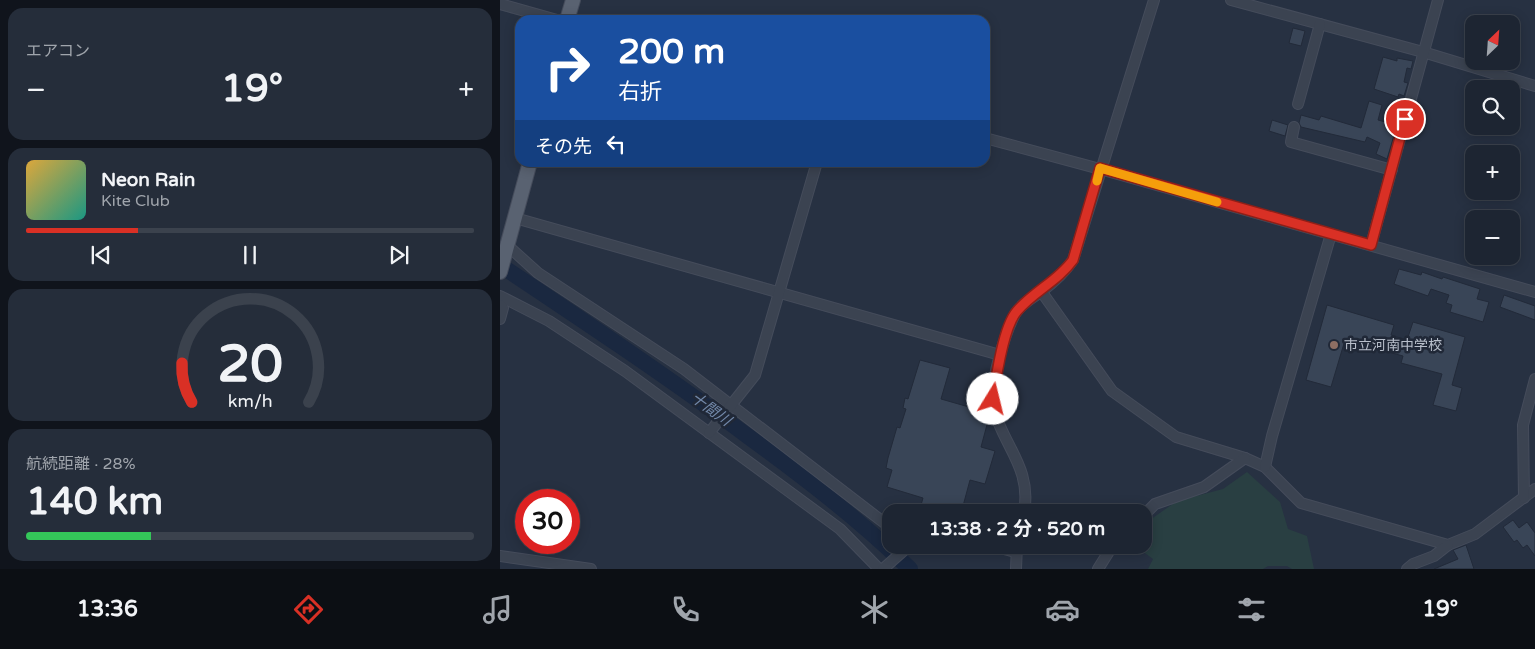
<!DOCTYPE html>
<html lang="ja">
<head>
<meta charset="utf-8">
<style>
  :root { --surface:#1d2532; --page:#252d3a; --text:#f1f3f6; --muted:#a0a5ac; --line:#3b424d; --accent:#d93025 }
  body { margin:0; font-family:"Varela Round","Noto Sans JP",sans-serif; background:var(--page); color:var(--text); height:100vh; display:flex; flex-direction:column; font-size:19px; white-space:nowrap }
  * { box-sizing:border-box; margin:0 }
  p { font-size:16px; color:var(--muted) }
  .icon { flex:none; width:28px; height:28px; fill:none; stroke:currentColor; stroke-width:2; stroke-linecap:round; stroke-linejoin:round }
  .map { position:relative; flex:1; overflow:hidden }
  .panel { display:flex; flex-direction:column; gap:8px; padding:8px; background:#10141c; width:500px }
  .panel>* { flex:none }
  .banner { position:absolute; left:15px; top:15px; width:475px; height:152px; border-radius:15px; box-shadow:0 2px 12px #0003,0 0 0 1px var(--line); background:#1a4fa0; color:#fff; overflow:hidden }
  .needle { width:32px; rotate:25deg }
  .buttons { position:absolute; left:965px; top:15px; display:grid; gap:10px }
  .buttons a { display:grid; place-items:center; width:55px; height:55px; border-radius:10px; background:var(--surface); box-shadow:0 2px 12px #0003,0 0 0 1px var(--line); font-size:25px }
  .speed { position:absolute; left:15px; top:489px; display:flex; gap:10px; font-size:25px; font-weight:700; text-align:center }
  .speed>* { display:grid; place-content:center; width:65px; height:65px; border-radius:50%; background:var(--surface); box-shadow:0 2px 12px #0003,0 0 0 1px var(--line); line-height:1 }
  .speed .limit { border:8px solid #d22; background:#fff; color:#111 }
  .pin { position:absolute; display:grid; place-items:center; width:42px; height:42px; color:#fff; margin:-21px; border:2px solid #fff; border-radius:50%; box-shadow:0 1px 5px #0007 }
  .me { position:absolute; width:55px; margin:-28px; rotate:9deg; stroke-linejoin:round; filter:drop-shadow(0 0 4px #0008) }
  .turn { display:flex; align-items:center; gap:18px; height:105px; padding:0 20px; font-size:22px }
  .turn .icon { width:65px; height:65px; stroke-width:2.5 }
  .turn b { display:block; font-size:35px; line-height:42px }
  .then { display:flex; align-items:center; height:48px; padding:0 20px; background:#0003; gap:10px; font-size:19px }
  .big { font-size:38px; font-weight:700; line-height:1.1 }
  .panel .widget { flex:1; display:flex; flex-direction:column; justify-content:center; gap:8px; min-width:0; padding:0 18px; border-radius:15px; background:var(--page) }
  .panel .dial { align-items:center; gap:0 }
  .dial svg { height:130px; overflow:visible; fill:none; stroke:var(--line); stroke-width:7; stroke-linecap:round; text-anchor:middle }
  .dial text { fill:var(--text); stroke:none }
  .song { display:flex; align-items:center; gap:15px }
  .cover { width:60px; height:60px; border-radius:8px; background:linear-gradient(135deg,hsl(40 70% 55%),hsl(170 70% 35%)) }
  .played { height:5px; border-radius:2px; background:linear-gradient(90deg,var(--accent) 25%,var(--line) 25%) }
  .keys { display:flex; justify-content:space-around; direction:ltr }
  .heat { display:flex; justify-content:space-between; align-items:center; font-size:28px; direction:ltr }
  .charge { height:8px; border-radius:4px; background:linear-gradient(90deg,#34c759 28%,var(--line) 0) }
  .trip { position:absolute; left:382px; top:504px; width:270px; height:50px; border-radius:15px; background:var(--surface); box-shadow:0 2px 12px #0003,0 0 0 1px var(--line); font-weight:700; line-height:50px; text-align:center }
  .tabs { display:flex; height:80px; justify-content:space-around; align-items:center; background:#0c0f14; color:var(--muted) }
  .tabs .icon { width:35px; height:35px }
  .tabs .active { color:var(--accent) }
  .tabs b { font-size:22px; color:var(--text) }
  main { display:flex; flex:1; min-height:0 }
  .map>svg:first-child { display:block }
  .green { fill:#293f42 }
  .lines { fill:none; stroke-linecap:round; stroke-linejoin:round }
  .river { stroke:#1a2840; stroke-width:16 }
  .building { fill:#394557; stroke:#222a39 }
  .minor-casing { stroke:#454c5b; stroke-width:12 }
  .major-casing { stroke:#454c5b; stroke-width:16 }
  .minor { stroke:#3b4351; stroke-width:10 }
  .major { stroke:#596271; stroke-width:14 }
  .route-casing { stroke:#8d1f18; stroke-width:12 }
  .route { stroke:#d93025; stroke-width:9 }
  .slow { stroke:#f59e0b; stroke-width:9 }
  .education-dot { fill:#8d6e63; stroke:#202837; stroke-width:2 }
  .labels { text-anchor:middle; stroke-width:5; stroke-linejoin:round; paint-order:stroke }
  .poi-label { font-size:14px; fill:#b8bfcb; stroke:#202837; text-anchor:start }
  .water-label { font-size:15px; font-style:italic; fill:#7288a9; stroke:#202837 }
</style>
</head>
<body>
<main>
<section class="panel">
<div class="widget"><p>エアコン</p>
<div class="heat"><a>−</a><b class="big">19°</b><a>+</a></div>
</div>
<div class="widget">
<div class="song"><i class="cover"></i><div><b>Neon Rain</b><p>Kite Club</p></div></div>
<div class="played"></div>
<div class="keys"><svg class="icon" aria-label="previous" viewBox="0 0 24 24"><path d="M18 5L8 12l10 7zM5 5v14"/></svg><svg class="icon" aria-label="pause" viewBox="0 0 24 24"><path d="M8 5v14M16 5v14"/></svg><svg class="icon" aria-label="next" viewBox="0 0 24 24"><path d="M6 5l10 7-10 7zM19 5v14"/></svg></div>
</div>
<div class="widget dial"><svg viewBox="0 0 100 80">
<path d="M14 69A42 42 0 1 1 86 69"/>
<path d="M14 69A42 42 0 0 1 8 45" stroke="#d93025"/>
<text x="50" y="56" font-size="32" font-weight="700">20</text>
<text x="50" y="72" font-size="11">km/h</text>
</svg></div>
<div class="widget"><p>航続距離 · 28%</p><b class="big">140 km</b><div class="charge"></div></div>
</section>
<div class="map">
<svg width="1035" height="569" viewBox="0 0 1035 569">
  <rect width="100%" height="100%" fill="#273142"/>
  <path class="green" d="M747,472L780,502L788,529L807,536L814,569H792L787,566H768L763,569H648L653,559L634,545H644V525L647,522L677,501L723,489Z"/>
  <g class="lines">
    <path class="river" d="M0,265C84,321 168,377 249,437C305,478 360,520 410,569"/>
  </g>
  <g class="building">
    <path d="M793,28L805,31L801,46L789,43Z"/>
    <path d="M883,57L897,61V58L913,61L911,69L907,68L904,82L908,83L904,96L899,94L898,97L874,89Z"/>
    <path d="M869,101L882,105L878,120L897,125L887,159L876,154L880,143L867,137L865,142L801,127L799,123L801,115L819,120L821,116L861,128Z"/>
    <path d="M772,120L788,125L785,136L769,131Z"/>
    <path d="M899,269L921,275L922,272L942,279L943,277L980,289L977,299L989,302L983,322L950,312L952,305L946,303L949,295L931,289L928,296L894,284Z"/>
    <path d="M1004,295L1035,306V320L1000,307Z"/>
    <path d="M827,305L894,325L891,335L907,340L913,322L965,337L952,385L962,388L956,411L933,405L942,374L901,363L903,356L845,340L831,387L806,380Z"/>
    <path d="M420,360L450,368L441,399L476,409L474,417L488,421L481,447L495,451L485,484L470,480L463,506L467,507L465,512H419L423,498L387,487L392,470L386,468L388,458L397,427L400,428L406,409L403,408L405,398L408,399Z"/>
    <path d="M1013,520L1019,528L1027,522L1035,533V556L1027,545L1023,548L1017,540L1014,542L1003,527Z"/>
    <path d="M966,545L974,569H934L958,559L953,550Z"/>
  </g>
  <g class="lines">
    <g class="minor-casing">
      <g id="minor">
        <path d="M731,0L923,52L1035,86"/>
        <path d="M0,4L57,20"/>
        <path d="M798,104L820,24"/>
        <path d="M794,127L791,142L892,170"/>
        <path d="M485,138L600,169L1035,292"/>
        <path d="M15,218L500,355"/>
        <path d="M7,245L38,273L184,369L391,528"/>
        <path d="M871,245L938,0"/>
        <path d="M541,291L612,391L676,437L745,458L765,467L801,503L948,545L975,534L1035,489"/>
        <path d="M0,296L49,321L125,371L340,529L379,569"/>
        <path d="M0,305L3,308L0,319"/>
        <path d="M209,433L255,375L317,162"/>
        <path d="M765,467L772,436L831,234"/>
        <path d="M1024,498L1023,425L1035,379"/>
        <path d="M524,512C533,464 497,441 493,400C491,379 505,333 515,314C520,305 532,298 541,292C553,283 565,272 573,260L654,0"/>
        <path d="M644,515L655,504L704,487L745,458"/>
        <path d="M490,545L515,552"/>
        <path d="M0,556L91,569"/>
        <path d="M383,569L410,545"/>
        <path d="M516,569L517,545"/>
        <path d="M598,569L613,545"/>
        <path d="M907,569L913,564L934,556L948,545"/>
      </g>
    </g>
    <g class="major-casing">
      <g id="major">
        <path d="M67,20L73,0"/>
        <path d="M0,272L30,162"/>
      </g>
    </g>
    <use href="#minor" class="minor"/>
    <use href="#major" class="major"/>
  </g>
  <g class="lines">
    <g class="route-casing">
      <path id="route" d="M493,399C496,378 503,327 517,311C534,291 558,281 573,260L600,168L871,245L905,119"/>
    </g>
    <use href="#route" class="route"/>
    <path class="slow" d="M597,181L600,168L717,202"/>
  </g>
  <circle class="education-dot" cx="834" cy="345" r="5"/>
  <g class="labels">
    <g class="poi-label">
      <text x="844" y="350">市立河南中学校</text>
    </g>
    <g class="water-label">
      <text transform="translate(211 409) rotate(36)" y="5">十間川</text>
    </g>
  </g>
</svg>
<div class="buttons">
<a><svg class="needle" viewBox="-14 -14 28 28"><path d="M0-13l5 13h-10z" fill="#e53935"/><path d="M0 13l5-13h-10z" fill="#a0a5ac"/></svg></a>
<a><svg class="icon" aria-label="search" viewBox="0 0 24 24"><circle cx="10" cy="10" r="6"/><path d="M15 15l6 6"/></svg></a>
<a>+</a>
<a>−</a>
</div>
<div class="speed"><div class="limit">30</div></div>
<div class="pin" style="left:905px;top:119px;background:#d93025"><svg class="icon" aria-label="arrive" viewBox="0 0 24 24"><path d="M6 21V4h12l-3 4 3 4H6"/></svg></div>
<svg class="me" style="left:493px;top:399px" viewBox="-20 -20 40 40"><circle r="19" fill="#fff"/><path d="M0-13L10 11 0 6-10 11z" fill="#d93025"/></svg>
<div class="trip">13:38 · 2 分 · 520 m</div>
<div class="banner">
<div class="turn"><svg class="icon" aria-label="right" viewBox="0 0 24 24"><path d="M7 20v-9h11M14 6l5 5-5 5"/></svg><div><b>200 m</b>右折</div></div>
<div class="then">その先<svg class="icon" aria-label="left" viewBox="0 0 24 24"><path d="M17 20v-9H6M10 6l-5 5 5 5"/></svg></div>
</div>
</div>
</main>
<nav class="tabs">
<b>13:36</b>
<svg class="icon active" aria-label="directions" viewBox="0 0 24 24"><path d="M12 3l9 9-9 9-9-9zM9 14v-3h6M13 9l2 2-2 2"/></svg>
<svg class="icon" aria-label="music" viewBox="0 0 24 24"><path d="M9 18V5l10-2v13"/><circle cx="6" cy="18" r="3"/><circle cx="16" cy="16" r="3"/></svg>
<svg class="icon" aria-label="phone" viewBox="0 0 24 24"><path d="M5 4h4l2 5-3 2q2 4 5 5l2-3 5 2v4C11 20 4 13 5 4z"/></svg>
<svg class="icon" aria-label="climate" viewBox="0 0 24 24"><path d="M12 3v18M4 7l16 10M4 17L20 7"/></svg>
<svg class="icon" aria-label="car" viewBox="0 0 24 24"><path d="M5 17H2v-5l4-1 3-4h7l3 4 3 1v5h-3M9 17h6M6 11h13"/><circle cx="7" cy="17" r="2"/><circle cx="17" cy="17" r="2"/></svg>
<svg class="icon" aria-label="filters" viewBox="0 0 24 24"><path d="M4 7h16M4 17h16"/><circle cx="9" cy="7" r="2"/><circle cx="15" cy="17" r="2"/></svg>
<b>19°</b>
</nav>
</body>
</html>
